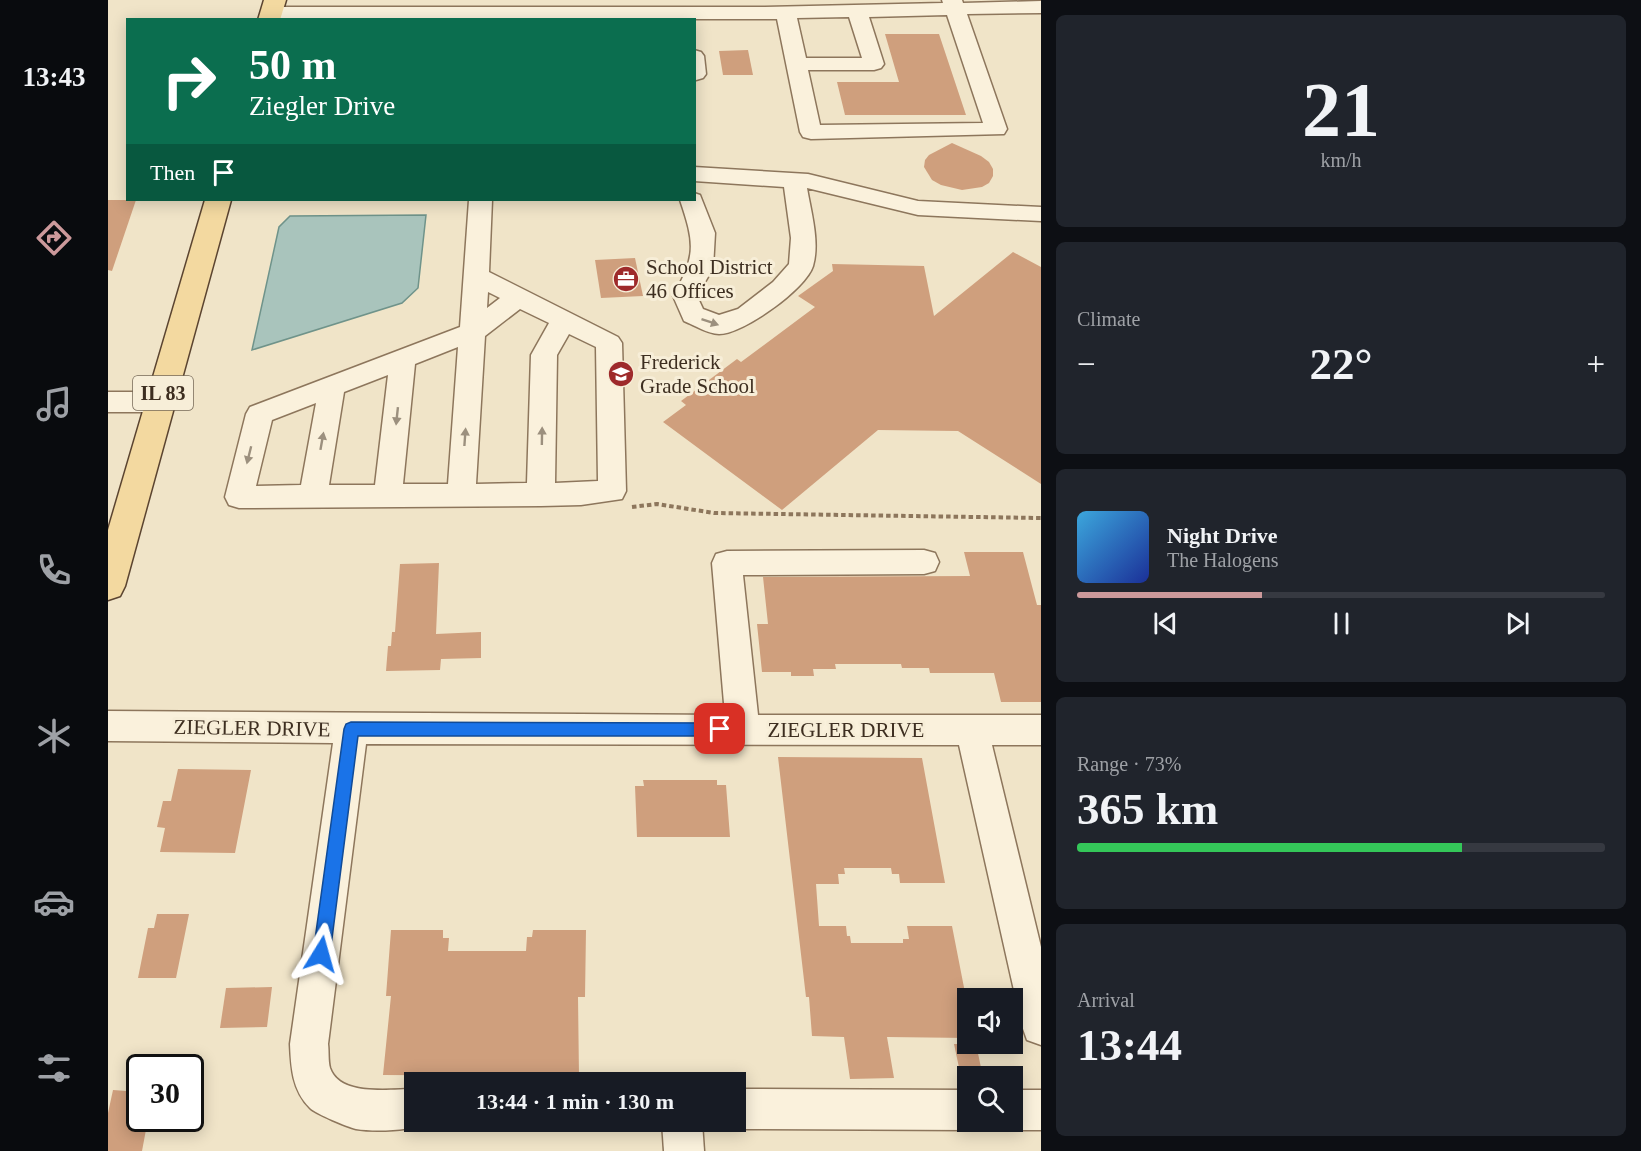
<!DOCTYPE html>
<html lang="en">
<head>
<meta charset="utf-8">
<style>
  :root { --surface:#171b24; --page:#20242c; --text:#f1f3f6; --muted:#9ea1a6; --line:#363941; --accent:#cc999b }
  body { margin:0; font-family:Georgia,serif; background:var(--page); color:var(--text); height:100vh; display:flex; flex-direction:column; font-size:22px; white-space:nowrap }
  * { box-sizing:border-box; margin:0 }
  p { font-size:20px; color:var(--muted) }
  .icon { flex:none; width:33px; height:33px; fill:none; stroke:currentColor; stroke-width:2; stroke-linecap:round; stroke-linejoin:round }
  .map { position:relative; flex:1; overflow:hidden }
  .details { display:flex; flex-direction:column; gap:15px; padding:15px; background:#0d0f14; width:600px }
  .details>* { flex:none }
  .top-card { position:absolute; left:18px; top:18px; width:570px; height:183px; border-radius:0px; box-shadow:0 3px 15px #0003; background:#0b6e4f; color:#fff; overflow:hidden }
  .buttons { position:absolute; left:849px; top:988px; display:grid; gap:12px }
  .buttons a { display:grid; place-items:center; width:66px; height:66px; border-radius:0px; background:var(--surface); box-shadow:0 3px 15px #0003; font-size:30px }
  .speed { position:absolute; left:18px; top:1054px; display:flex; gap:12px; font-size:30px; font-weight:700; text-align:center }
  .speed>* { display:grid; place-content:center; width:78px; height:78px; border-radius:50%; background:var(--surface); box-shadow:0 3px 15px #0003; line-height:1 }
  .speed .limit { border:3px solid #111; border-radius:9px; background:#fff; color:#111 }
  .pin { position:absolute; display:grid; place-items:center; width:51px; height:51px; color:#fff; margin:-26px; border-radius:12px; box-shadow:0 3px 9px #0006 }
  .me { position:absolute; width:66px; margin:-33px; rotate:8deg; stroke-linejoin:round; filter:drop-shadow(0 0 4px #0008) }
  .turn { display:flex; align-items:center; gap:21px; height:126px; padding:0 24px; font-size:27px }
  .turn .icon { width:78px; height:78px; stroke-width:2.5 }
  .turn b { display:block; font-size:42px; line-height:51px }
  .then { display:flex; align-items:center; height:57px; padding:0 24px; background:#0003; gap:12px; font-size:22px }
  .big { font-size:45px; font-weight:800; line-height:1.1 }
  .details .card { flex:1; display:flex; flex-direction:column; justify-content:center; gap:9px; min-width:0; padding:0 21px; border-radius:9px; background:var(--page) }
  .details .dial { align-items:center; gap:0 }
  .dial b { font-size:78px; line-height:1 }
  .song { display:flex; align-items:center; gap:18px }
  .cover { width:72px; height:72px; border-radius:9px; background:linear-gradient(135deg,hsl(200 70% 55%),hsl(230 70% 35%)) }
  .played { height:6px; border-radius:3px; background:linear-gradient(90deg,var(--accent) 35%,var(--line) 35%) }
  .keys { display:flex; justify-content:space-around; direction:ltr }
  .heat { display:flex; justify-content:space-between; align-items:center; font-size:33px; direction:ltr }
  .charge { height:9px; border-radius:4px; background:linear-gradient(90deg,#34c759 73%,var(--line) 0) }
  .trip { position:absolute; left:296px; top:1072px; width:342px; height:60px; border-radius:0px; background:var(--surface); box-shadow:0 3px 15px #0003; font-weight:800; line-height:60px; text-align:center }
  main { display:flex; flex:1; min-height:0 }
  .menu { display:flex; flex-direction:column; width:108px; justify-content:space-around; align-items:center; background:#090b0e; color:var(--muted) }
  .menu .icon { width:42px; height:42px }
  .menu .selected { color:var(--accent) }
  .menu b { font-size:27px; color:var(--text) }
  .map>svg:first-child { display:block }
  .water { fill:#a9c4bc; stroke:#6f938a; stroke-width:1.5 }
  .building { fill:#cf9f7d }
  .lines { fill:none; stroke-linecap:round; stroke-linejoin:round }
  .minor-casing { stroke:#8d765c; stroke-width:3 }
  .major-casing { stroke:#5b4430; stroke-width:3 }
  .path { stroke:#8d765c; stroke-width:4; stroke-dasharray:4.5 3; stroke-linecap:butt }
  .minor { fill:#faf1dc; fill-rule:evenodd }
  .major { fill:#f3d9a0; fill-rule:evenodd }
  .oneway { fill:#9c907e }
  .route { fill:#1a73e8; stroke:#114b97; stroke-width:1.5 }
  .labels { text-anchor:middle; stroke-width:6; stroke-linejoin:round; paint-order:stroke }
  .shield { fill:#f7eed8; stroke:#756857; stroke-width:1.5 }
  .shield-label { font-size:20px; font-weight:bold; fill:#3d2e20 }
  .poi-label { font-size:21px; fill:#3d2e20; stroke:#f7eed8; text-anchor:start }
  .street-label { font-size:21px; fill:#3d2e20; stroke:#f7eed8 }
</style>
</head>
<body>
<main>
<nav class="menu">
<b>13:43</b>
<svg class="icon selected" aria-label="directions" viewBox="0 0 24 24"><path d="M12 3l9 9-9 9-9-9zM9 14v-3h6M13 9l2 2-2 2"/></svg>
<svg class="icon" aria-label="music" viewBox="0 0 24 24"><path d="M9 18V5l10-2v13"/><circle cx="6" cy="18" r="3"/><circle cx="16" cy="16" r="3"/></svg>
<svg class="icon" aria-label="phone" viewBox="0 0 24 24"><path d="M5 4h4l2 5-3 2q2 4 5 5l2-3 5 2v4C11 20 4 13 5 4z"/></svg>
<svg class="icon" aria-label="climate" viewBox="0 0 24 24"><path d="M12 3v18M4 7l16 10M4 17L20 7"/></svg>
<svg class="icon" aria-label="car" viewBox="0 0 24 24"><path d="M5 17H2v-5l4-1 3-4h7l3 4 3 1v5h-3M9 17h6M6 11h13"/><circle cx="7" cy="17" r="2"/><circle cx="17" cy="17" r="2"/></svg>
<svg class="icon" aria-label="filters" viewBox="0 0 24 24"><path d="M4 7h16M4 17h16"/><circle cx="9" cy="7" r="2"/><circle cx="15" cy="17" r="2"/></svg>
</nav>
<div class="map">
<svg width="933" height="1151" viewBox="0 0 933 1151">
  <rect width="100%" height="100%" fill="#f0e4c8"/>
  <path class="water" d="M318,215L310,288L294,303L144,350L171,227L182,216Z"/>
  <g class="building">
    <path d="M777,34H831L858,115H737L729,82H791Z"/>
    <path d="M640,50L645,75H615L611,51Z"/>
    <path d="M844,143L873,156L881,162L885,169V176L881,183L874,187L854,190L833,185L824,180L816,167L817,160L821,155Z"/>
    <path d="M0,200H28L4,271L0,270Z"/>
    <path d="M905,252L933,267V484L850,431L770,430L674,510L555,422L578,405L573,401L629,359L633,362L707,307L690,296L725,271L724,264L816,266L826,316Z"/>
    <path d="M527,258L535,296L493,298L487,260Z"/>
    <path d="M856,552H915L929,605H933V702H893L886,673H822L821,668H794L793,664H727L728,669H705L706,676H683V672H654L649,624H660L655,577L862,576Z"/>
    <path d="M331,563L328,634L373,632V658L333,659L332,670L278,671L280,646H283L284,632H287L292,564Z"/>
    <path d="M670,757L814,758L837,883H792L791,874H784L783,868H736L737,874H730L731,884H708L711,926H738L739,936H742L743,943H795V939H801L799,926H844L860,1008V1038L779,1037L786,1078L742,1079L736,1037L704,1036L701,997H698Z"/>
    <path d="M70,769L143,770L127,853L52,852L57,828L49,827L55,801H63Z"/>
    <path d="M535,780H609V785H618L622,837H529L527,786H536Z"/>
    <path d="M49,914H81L68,978H30L40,928H46Z"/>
    <path d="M283,930H335V938H341L340,951H418L419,937H424L425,930H478L477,997H470L471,1076L275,1075L283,996H278Z"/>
    <path d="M164,987L159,1027L112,1028L118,988Z"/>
    <path d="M846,1044H868L875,1077H853Z"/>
    <path d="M5,1090L32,1092V1119H40L34,1151H0V1113Z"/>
  </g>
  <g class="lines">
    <g class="minor-casing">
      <g id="minor">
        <path d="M834,0H854L855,3L933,1V13L859,14L899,129L896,134L703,139L695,137L692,132L669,19H163L156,17L153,13L156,9L163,7H657L835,3ZM839,15L875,123L712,125L700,70H766L773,68L776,64L761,17ZM741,17L754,58H698L689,18Z"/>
        <path d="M586,50L593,52L596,56L598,74L595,78L588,80Z"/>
        <path d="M586,167L700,174L810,201L933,207V221L810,215L699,188C703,212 712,242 705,266C698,289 635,334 611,334C600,334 586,325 576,321L565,296C588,256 587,244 572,200H586V193L592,195L607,233L605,268L589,296L595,309L611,315L630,309L665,282L681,264L683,238L676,187L586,181Z"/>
        <path d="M361,200H384L381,272L510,337L514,343L518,491L514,499L473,505L433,506L131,508L121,505L117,497L138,414L142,407L352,327ZM380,292L392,298L379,308ZM412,309L441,323L423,355L419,483L368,484L377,336ZM461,334L488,347L490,481L447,483L449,355ZM350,347L340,484H295L307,364ZM280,375L267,485H221L236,392ZM208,403L193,485L148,486L164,420Z"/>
        <path d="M0,392H52L61,395L65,402L61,409L52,412H0Z"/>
        <path d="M816,550L827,553L831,562L827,571L816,574L635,575L650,715H933V745H884L933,947V1045L919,1040L914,1026L851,745L258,744L220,1044C221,1051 220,1061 222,1068C232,1097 282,1089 306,1089V1122H321C306,1131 266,1132 248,1129C240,1127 208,1114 202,1108C184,1090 183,1067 182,1044L225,743L0,741V711L617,715L604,563L608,554L619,551Z"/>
        <path d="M627,1089L860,1090V1122H875L860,1130L627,1129L612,1122H627Z"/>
        <path d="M904,1090H933V1130H904L890,1124L889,1122H904Z"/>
        <path d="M554,1122H594L596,1151H556Z"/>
      </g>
    </g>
    <g class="major-casing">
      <g id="major">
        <path d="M156,0H178L172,20H150Z"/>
        <path d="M97,200H123L17,586L12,596L0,600V530Z"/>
      </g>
    </g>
    <path class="path" d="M524,507L549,504L606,513L933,518"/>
    <use href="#minor" class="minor"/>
    <use href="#major" class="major"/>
  </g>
  <defs><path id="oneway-solid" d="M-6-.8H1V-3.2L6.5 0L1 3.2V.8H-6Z" transform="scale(1.5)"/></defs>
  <g class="oneway">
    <use href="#oneway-solid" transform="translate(602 322) rotate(19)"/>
    <use href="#oneway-solid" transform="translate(289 416) rotate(96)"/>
    <use href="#oneway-solid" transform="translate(434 436) rotate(-89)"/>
    <use href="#oneway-solid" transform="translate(357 437) rotate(-86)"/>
    <use href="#oneway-solid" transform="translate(214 441) rotate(-80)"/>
    <use href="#oneway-solid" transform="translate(141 455) rotate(104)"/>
  </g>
  <path class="route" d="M243,722L612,723L617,725L619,729L617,734L612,736H250L222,954L219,960L213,962L207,960L205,954L236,729L238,724Z"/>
  <defs>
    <g id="office-disc" transform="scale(1.35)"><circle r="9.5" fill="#9e2a2b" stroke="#f7eed8"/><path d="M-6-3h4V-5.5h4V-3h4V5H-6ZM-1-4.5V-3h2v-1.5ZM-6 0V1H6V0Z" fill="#fff"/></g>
    <g id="school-disc" transform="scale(1.35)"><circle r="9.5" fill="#9e2a2b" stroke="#f7eed8"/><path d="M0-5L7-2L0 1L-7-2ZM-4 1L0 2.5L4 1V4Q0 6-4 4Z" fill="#fff"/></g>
  </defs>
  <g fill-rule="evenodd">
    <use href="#office-disc" x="518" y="279"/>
    <use href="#school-disc" x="513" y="374"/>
  </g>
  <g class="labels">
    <rect class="shield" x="25" y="376" width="60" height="34" rx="4.5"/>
    <g class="shield-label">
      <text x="55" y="400">IL 83</text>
    </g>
    <g class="poi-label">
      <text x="538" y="274">School District<tspan x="538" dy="24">46 Offices</tspan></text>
      <text x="532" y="369">Frederick<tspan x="532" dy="24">Grade School</tspan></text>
    </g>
    <g class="street-label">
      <text transform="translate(144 728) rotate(1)" y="7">ZIEGLER DRIVE</text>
      <text x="738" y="737">ZIEGLER DRIVE</text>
    </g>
  </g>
</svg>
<div class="buttons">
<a><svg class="icon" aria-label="sound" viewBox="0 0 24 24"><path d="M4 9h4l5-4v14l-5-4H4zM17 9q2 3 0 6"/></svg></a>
<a><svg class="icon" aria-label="search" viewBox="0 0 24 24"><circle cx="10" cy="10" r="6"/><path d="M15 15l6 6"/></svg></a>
</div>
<div class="speed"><div class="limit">30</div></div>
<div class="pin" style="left:612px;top:729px;background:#d93025"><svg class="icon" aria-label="arrive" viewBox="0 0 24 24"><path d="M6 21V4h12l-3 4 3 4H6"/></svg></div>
<svg class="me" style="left:213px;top:954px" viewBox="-20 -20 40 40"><path d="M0-17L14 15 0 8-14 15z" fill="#1a73e8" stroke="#fff" stroke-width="4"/></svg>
<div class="trip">13:44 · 1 min · 130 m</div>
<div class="top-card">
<div class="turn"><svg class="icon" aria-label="right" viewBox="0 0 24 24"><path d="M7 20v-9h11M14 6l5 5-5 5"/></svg><div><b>50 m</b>Ziegler Drive</div></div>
<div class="then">Then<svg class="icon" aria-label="arrive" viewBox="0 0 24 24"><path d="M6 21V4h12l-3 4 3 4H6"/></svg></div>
</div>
</div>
<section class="details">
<div class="card dial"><b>21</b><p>km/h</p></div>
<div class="card"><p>Climate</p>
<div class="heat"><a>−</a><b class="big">22°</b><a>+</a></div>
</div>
<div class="card">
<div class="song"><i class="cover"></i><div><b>Night Drive</b><p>The Halogens</p></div></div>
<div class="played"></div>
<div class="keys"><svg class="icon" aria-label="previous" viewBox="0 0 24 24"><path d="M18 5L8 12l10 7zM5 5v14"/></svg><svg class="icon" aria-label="pause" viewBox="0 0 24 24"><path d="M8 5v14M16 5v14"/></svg><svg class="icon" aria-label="next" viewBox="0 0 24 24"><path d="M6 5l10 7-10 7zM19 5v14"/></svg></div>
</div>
<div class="card"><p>Range · 73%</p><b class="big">365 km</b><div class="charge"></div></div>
<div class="card"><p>Arrival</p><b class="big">13:44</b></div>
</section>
</main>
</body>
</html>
